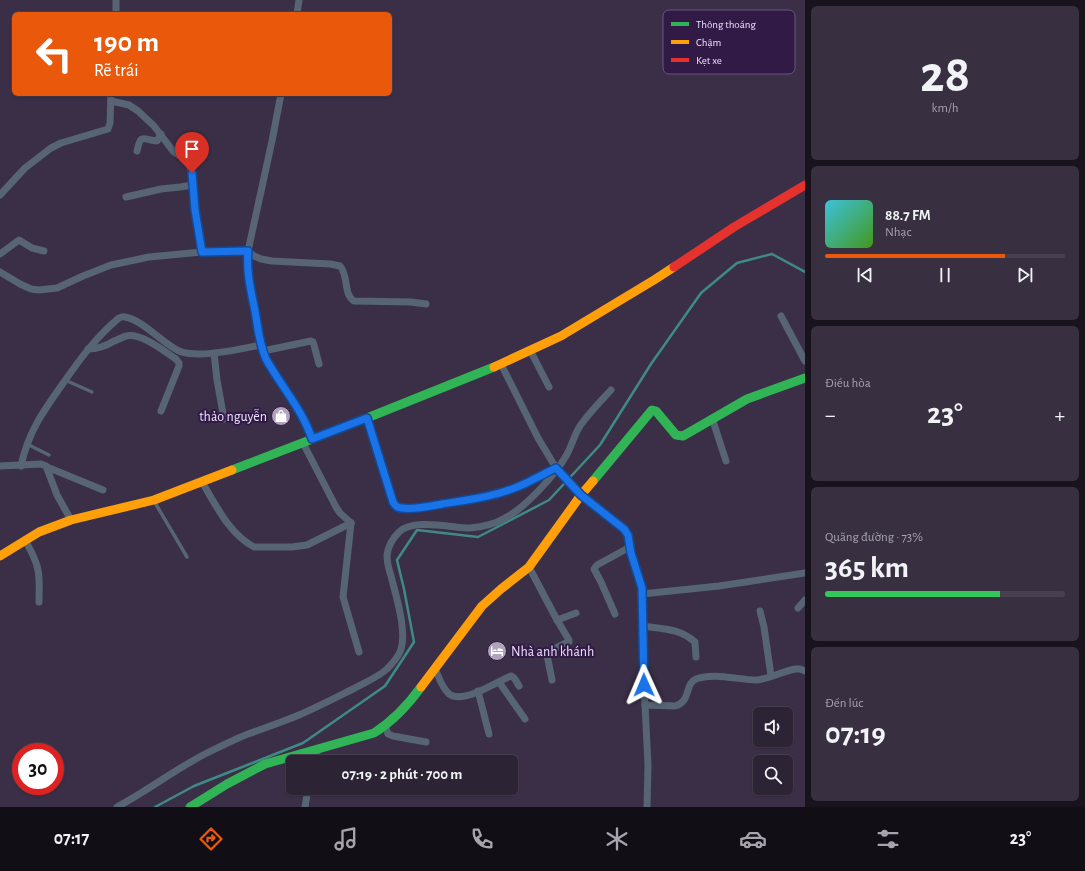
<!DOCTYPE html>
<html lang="vi">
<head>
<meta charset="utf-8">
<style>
  :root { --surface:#2c2335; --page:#382f41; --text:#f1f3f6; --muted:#a6a4ad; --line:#484050; --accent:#ea580c }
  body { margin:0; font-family:"Alegreya Sans",sans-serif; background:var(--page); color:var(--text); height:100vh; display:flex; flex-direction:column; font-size:15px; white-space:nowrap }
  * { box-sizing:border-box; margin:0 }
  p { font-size:13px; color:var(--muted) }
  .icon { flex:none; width:22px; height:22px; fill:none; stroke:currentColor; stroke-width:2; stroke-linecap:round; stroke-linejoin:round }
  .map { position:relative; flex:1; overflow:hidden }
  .sheet { display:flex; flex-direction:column; gap:6px; padding:6px; background:#18131d; width:280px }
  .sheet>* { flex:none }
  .banner { position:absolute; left:12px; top:12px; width:380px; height:84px; border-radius:6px; box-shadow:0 1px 3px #0004,0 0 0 1px var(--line); background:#ea580c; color:#fff; overflow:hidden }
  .buttons { position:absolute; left:753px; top:707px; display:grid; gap:8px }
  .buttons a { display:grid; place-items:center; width:40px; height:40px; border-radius:6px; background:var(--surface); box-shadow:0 1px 3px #0004,0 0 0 1px var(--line); font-size:20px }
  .speed { position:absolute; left:12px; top:743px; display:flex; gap:8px; font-size:20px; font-weight:700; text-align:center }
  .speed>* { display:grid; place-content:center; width:52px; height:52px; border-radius:50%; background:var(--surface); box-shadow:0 1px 3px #0004,0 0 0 1px var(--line); line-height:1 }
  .speed .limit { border:6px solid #d22; background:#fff; color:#111 }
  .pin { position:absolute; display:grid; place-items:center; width:34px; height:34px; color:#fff; margin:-41px -17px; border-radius:50% 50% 50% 0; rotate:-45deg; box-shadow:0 0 4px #0007 }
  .pin .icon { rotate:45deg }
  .me { position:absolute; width:44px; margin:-22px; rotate:359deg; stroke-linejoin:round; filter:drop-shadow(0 0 3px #0008) }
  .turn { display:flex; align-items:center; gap:14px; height:84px; padding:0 16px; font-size:18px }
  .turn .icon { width:52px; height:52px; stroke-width:2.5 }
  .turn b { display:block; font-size:28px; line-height:34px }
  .big { font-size:30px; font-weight:600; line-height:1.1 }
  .sheet .tile { flex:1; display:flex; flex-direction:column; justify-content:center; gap:6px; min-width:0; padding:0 14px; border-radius:6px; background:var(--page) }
  .sheet .dial { align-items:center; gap:0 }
  .dial b { font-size:52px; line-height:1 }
  .song { display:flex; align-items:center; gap:12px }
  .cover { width:48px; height:48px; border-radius:6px; background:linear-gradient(135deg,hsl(190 70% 55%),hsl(100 70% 35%)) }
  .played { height:4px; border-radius:2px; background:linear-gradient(90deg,var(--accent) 75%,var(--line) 75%) }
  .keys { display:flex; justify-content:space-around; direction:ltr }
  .heat { display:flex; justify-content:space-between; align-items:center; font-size:22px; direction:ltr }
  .charge { height:6px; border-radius:3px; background:linear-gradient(90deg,#34c759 73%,var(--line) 0) }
  .trip { position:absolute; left:286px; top:755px; width:232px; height:40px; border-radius:6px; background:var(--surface); box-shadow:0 1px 3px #0004,0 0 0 1px var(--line); font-weight:600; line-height:40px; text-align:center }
  .tabs { display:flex; height:64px; justify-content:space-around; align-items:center; background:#120e15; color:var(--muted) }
  .tabs .icon { width:28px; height:28px }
  .tabs .selected { color:var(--accent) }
  .tabs b { font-size:18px; color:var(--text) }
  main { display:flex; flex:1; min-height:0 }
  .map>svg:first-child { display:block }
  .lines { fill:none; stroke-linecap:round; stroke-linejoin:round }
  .stream { stroke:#3f8a84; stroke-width:2.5 }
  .lane { stroke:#566474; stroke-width:3.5 }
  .street { stroke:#566474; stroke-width:7 }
  .fast { stroke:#30b455; stroke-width:9 }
  .slow { stroke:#ff9f0a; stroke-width:9 }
  .jam { stroke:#e5322d; stroke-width:9 }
  .route-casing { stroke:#114b97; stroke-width:10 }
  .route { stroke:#1a73e8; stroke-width:7 }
  .labels { text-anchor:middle; stroke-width:4; stroke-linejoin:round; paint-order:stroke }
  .poi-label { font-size:14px; fill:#eee1fe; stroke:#311a46; text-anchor:end }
  .key { fill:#311a46; stroke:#6a567d; stroke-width:1 }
  .key-label { font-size:11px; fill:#eee1fe }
</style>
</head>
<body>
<main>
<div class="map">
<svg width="805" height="807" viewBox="0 0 805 807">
  <rect width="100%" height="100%" fill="#3b2f47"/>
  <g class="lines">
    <path class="stream" d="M155,807L194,786L303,743L385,686L414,642L404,589L397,560L417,530L478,537L549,500L600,445L651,364L701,293L737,263L772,254L805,272"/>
    <g class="lane">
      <path d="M65,380L92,392"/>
      <path d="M27,444L49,455"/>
      <path d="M154,501L187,557"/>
    </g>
    <g class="street">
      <path d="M116,0V14"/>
      <path d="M297,14L299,0"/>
      <path d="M281,94L272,141L248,251C246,271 251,291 255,311C258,327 259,344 267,359C281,386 302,409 312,439"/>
      <path d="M111,101L129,105L138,111L154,126L173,151L186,160L189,164L192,173L195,210L202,252"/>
      <path d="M137,151C141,132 143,140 157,141L161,134"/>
      <path d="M0,195L25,168L51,148L61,143L108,129L110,123L111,94"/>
      <path d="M126,197L161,189L180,187L193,185"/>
      <path d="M0,254L19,240L32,248L44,251"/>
      <path d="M0,272L20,284L31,289L39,290L57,288L83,276L111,265L149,257L202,252L248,251L254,256L261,259L272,261L330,264L340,266C349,276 343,294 354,301L411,302L426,304"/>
      <path d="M781,316L805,361"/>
      <path d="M88,349C98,349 106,346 114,341C118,340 122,337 126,336C140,332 164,351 176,359L179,363V366L161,411"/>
      <path d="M530,350L549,387"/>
      <path d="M263,351L311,341L313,342L314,345L319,364"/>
      <path d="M214,353L217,380L224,419"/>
      <path d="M501,364L538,438L556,468L581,495L620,525L626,531L629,539L631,553L640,583L642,594L644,685L648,765L647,807"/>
      <path d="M367,418L393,502L398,507L402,508C416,509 431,506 445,503C469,499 494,496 517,487C530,482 543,474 556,468"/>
      <path d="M712,418L726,461"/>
      <path d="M303,443L336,507L340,513L351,523"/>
      <path d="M0,466L41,464L46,466L57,495L71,520"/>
      <path d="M21,466C28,432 44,410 64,382C80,359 97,336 119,318C122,317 123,316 125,317C143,320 162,343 179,351C198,359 240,349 261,345"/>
      <path d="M47,467L103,490"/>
      <path d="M202,482C216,505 229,534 254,547H292L307,545L351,523"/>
      <path d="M351,523L343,597L359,652"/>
      <path d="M25,540C30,549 36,559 38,570C40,580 39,591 39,602"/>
      <path d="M529,567L557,620L569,640V642L566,643L548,652L547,655L552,680"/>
      <path d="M642,594L719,586L805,573"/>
      <path d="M798,608L805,600"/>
      <path d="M760,611L764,627L771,676"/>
      <path d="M615,614L601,582L594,569L597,565L630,547"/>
      <path d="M557,620L576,613"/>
      <path d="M643,626C663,629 679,628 695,642L696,657"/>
      <path d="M435,669C439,677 442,688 449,694C463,705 497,681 511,676C515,677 517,683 519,686"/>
      <path d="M499,682L525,719"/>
      <path d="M478,691L489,734"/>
      <path d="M645,705L675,706C692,701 684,684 696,679C714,672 738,680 757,680C769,679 783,671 795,669H800L805,671"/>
      <path d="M385,726L388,734L393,736L426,742"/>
      <path d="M314,762L318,749"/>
      <path d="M117,807C147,791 174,770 205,754C219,747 233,740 248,734C265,728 282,722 299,715C318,707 337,697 355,688C366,682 378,677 387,669C392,664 397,658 400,652C408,633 396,596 391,576C389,570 387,562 387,555C388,547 393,538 399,532C414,518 451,528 470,528C482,527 495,524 505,518C525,508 555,475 566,456C572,446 574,435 580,426C589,413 601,401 611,390"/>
      <path d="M305,807L308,788"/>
    </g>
    <g class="fast">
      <path d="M232,470L367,418L494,367"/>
      <path d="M593,481L652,410L656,411L676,435L683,436L747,399L805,378"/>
      <path d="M190,807L227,784L265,764L374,733C393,721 408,705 421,687"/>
    </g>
    <g class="slow">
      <path d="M494,367L561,336L654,280L674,267"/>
      <path d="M0,556L39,532L71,520L154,500L232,470"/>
      <path d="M421,687L482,606L501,589L529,567L581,495L593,481"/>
    </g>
    <path class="jam" d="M674,267L734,227L805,185"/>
  </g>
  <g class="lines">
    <g class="route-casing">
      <path id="route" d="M192,173L195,210L202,252L248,251C246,271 251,291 255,311C258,327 259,344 266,359C281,386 302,409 312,439L367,418L393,502C395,506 398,508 402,508C414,510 431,506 442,504C467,500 493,497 517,487C530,482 543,474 556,468L581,495L624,529L628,535L631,553L642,588L644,685"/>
    </g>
    <use href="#route" class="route"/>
  </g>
  <defs>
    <g id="shop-disc" transform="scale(1)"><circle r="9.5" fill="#afa3be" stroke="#311a46"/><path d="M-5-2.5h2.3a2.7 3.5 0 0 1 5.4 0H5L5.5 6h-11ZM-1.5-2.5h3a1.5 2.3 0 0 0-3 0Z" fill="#fff"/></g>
    <g id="hotel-disc" transform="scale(1)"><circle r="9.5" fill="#afa3be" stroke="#311a46"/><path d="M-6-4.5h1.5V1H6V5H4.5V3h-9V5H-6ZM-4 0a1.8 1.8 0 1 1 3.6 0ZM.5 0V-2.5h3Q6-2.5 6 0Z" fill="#fff"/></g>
  </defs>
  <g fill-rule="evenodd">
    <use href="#shop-disc" x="281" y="416"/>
    <use href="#hotel-disc" x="497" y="651"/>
  </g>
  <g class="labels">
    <g class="poi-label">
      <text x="267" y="421">thảo nguyễn</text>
      <text x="511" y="656" text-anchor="start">Nhà anh khánh</text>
    </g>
  </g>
  <rect x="663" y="10" width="132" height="64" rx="6" class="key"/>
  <rect x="671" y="22" width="18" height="4" fill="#30b455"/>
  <rect x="671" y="40" width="18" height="4" fill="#ff9f0a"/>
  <rect x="671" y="58" width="18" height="4" fill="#e5322d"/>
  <g class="key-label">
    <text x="696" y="28">Thông thoáng</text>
    <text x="696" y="46">Chậm</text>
    <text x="696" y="64">Kẹt xe</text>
  </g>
</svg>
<div class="buttons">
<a><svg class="icon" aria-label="sound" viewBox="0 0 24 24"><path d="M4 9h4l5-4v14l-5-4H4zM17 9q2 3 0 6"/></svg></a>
<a><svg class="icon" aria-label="search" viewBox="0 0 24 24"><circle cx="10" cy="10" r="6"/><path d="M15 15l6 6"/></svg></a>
</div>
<div class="speed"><div class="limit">30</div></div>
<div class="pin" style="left:192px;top:173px;background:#d93025"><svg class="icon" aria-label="arrive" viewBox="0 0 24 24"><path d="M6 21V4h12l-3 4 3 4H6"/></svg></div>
<svg class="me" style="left:644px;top:685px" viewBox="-20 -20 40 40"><path d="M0-17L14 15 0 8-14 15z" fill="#1a73e8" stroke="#fff" stroke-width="4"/></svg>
<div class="trip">07:19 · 2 phút · 700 m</div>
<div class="banner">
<div class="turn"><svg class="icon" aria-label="left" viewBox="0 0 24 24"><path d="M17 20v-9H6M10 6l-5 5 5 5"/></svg><div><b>190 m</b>Rẽ trái</div></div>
</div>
</div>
<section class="sheet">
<div class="tile dial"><b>28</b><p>km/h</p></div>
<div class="tile">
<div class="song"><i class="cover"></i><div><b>88.7 FM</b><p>Nhạc</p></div></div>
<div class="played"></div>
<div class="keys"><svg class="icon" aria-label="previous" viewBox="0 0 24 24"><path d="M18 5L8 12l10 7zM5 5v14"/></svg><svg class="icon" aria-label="pause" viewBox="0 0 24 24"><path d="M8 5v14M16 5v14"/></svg><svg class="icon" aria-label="next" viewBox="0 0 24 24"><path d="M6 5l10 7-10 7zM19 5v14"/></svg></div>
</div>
<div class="tile"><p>Điều hòa</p>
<div class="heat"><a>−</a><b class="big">23°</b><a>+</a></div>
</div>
<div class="tile"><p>Quãng đường · 73%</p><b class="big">365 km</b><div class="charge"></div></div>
<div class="tile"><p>Đến lúc</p><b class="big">07:19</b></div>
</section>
</main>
<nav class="tabs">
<b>07:17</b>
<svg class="icon selected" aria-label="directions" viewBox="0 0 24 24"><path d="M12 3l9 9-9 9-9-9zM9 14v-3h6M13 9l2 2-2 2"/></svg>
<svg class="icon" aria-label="music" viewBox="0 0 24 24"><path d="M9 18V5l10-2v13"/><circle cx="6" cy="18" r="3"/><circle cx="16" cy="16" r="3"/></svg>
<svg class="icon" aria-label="phone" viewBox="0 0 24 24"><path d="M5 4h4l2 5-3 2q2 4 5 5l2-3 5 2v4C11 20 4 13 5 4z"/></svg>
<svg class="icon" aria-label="climate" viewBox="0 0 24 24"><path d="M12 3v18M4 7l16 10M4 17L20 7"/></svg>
<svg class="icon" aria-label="car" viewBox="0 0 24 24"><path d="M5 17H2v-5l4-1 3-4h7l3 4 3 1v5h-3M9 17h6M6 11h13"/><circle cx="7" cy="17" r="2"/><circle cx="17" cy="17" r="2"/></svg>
<svg class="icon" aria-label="filters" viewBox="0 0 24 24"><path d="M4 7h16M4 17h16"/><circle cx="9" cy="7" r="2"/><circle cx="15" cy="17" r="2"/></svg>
<b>23°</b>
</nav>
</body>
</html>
